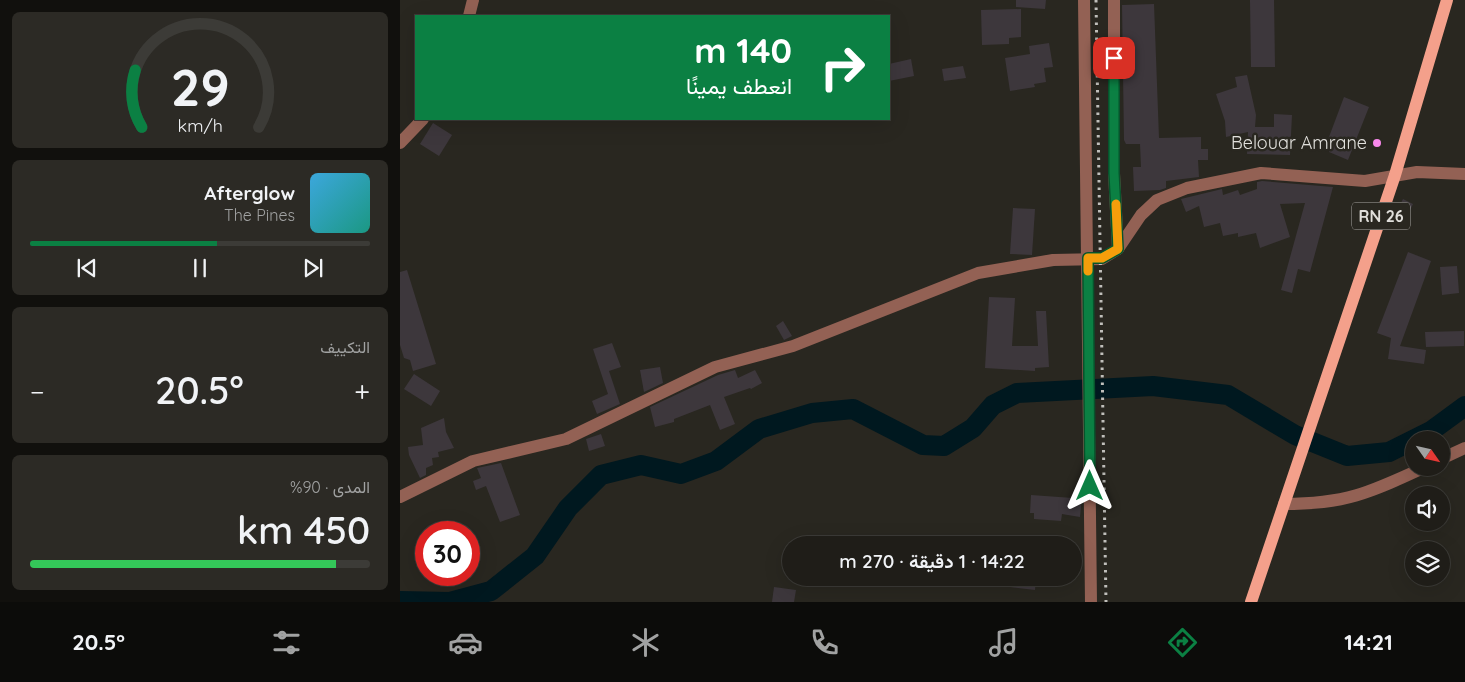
<!DOCTYPE html>
<html lang="ar">
<head>
<meta charset="utf-8">
<style>
  :root { --surface:#1f1d18; --page:#2c2a25; --text:#f1f3f6; --muted:#a1a2a2; --line:#3c3b37; --accent:#0b8043 }
  body { margin:0; font-family:Quicksand,Vazirmatn,sans-serif; background:var(--page); color:var(--text); direction:rtl; height:100vh; display:flex; flex-direction:column; font-size:19px; white-space:nowrap }
  * { box-sizing:border-box; margin:0 }
  p { font-size:16px; color:var(--muted) }
  .icon { flex:none; width:28px; height:28px; fill:none; stroke:currentColor; stroke-width:2; stroke-linecap:round; stroke-linejoin:round }
  .map { position:relative; flex:1; overflow:hidden; direction:ltr }
  .details { display:flex; flex-direction:column; gap:12px; padding:12px; background:#11100d; width:400px }
  .details>* { flex:none }
  .banner { position:absolute; left:15px; top:15px; width:475px; height:105px; border-radius:0px; box-shadow:0 5px 20px #0002,0 0 0 1px var(--line); direction:rtl; background:#0b8043; color:#fff; overflow:hidden }
  .needle { width:32px; rotate:124deg }
  .buttons { position:absolute; left:1005px; top:431px; display:grid; gap:10px }
  .buttons a { display:grid; place-items:center; width:45px; height:45px; border-radius:50%; background:var(--surface); box-shadow:0 5px 20px #0002,0 0 0 1px var(--line); font-size:25px }
  .speed { position:absolute; left:15px; top:521px; display:flex; gap:10px; font-size:25px; font-weight:700; text-align:center }
  .speed>* { display:grid; place-content:center; width:65px; height:65px; border-radius:50%; background:var(--surface); box-shadow:0 5px 20px #0002,0 0 0 1px var(--line); line-height:1 }
  .speed .limit { border:8px solid #d22; background:#fff; color:#111 }
  .pin { position:absolute; display:grid; place-items:center; width:42px; height:42px; color:#fff; margin:-21px; border-radius:10px; box-shadow:0 2px 8px #0006 }
  .me { position:absolute; width:55px; margin:-28px; rotate:0deg; stroke-linejoin:round; filter:drop-shadow(0 0 4px #0008) }
  .turn { display:flex; align-items:center; gap:18px; height:105px; padding:0 15px; font-size:22px }
  .turn .icon { width:65px; height:65px; stroke-width:2.5 }
  .turn b { display:block; font-size:35px; line-height:42px }
  .big { font-size:38px; font-weight:600; line-height:1.1 }
  .details .widget { flex:1; display:flex; flex-direction:column; justify-content:center; gap:8px; min-width:0; padding:0 18px; border-radius:8px; background:var(--page) }
  .details .dial { align-items:center; gap:0 }
  .dial svg { height:130px; overflow:visible; fill:none; stroke:var(--line); stroke-width:7; stroke-linecap:round; text-anchor:middle }
  .dial text { fill:var(--text); stroke:none }
  .song { display:flex; align-items:center; gap:15px }
  .cover { width:60px; height:60px; border-radius:8px; background:linear-gradient(135deg,hsl(200 70% 55%),hsl(170 70% 35%)) }
  .played { height:5px; border-radius:2px; background:linear-gradient(90deg,var(--accent) 55%,var(--line) 55%) }
  .keys { display:flex; justify-content:space-around; direction:ltr }
  .heat { display:flex; justify-content:space-between; align-items:center; font-size:28px; direction:ltr }
  .charge { height:8px; border-radius:4px; background:linear-gradient(90deg,#34c759 90%,var(--line) 0) }
  .trip { position:absolute; left:382px; top:536px; width:300px; height:50px; border-radius:25px; background:var(--surface); box-shadow:0 5px 20px #0002,0 0 0 1px var(--line); font-weight:600; line-height:50px; text-align:center; direction:rtl }
  .tabs { display:flex; height:80px; justify-content:space-around; align-items:center; background:#0c0c0a; color:var(--muted) }
  .tabs .icon { width:35px; height:35px }
  .tabs .on { color:var(--accent) }
  .tabs b { font-size:22px; color:var(--text) }
  main { display:flex; flex:1; min-height:0 }
  .map>svg:first-child { display:block }
  .lines { fill:none; stroke-linecap:round; stroke-linejoin:round }
  .river { stroke:#00181f; stroke-width:20 }
  .building { fill:#3d373c }
  .minor { stroke:#936154; stroke-width:12 }
  .major { stroke:#f4a08b; stroke-width:12 }
  .rail { stroke:#c0bfbb; stroke-width:3; stroke-dasharray:2.5 5; stroke-linecap:butt }
  .route-casing { stroke:#07532c; stroke-width:12 }
  .route { stroke:#0b8043; stroke-width:9 }
  .slow { stroke:#f59e0b; stroke-width:9 }
  .poi-dot { fill:#f888eb; stroke:#292720; stroke-width:2 }
  .labels { text-anchor:middle; stroke-width:5; stroke-linejoin:round; paint-order:stroke }
  .shield { fill:#292720; stroke:#aaa8a4; stroke-width:1 }
  .shield-label { font-size:16px; font-weight:bold; fill:#e1e0dc }
  .poi-label { font-size:18px; fill:#e1e0dc; stroke:#292720; text-anchor:end }
</style>
</head>
<body>
<main>
<div class="map">
<svg width="1065" height="602" viewBox="0 0 1065 602">
  <rect width="100%" height="100%" fill="#292720"/>
  <g class="lines">
    <path class="river" d="M0,601L50,602L91,591L135,556L168,508L201,475L241,465L281,474L316,461L359,429L412,413L453,409L523,445L544,446L573,428L593,405L617,393L753,386L828,395L895,435L947,456L989,452L1031,431L1065,406"/>
  </g>
  <g class="building">
    <path d="M616,0H646L645,9L616,7Z"/>
    <path d="M850,0H874L875,67H851Z"/>
    <path d="M754,4L759,138L801,137V149H808V160H798L799,177L766,181V188L760,190L734,191L733,167H741L740,144H726L724,140L722,5Z"/>
    <path d="M621,9V37L609,38V44L582,45L581,10Z"/>
    <path d="M649,43L653,67L644,68L646,82L634,84L635,87L610,91L605,58L630,54L629,46Z"/>
    <path d="M511,59L514,76L489,81V64Z"/>
    <path d="M563,66L566,78L544,81L542,69Z"/>
    <path d="M847,75L856,115L855,127H874V114L892,115L890,155L847,154L848,132L826,137L825,121L816,94L837,87L835,77Z"/>
    <path d="M944,97L969,107L948,160L929,152L930,148L926,145Z"/>
    <path d="M33,123L52,135L39,156L20,144Z"/>
    <path d="M862,181L933,187L910,272L898,269L892,293L881,290L905,203L880,204L890,237L860,248L856,233L838,237V233L823,236L820,223L804,227L799,206L786,212L781,199L822,189L823,195L838,190L840,195L857,189V182Z"/>
    <path d="M1003,199L1013,204L1007,216L997,211Z"/>
    <path d="M613,208L635,209L632,255L610,254Z"/>
    <path d="M1008,252L1031,261L1000,346L1026,350L1024,364L988,359L991,338L977,333Z"/>
    <path d="M1057,266L1059,293L1042,295L1040,267Z"/>
    <path d="M7,270L36,364L13,371L10,360L4,358L0,345V272Z"/>
    <path d="M589,297L615,298L612,346H638L636,311H646L649,367L635,368V371L585,368Z"/>
    <path d="M383,321L392,336L384,340L376,326Z"/>
    <path d="M1064,331V346L1026,347L1025,332Z"/>
    <path d="M212,343L221,367L209,371L220,404L197,414L192,401L208,394L193,349Z"/>
    <path d="M260,367L263,383L244,392L240,370Z"/>
    <path d="M335,370L338,378L355,370L362,383L351,389L350,388L324,397L335,424L320,430L310,405L274,419V422L255,427L250,407L318,375Z"/>
    <path d="M14,374L40,391L31,406L4,389Z"/>
    <path d="M44,418L46,432L54,448L38,452L39,457L32,458L33,465L26,468V475L20,478L9,455L8,447L23,445L21,428Z"/>
    <path d="M201,434L205,446L189,451L186,439Z"/>
    <path d="M101,463L120,515L100,522L86,486L76,490L73,481L81,478L77,468Z"/>
    <path d="M631,495L673,498V495L682,497L680,517L662,514L661,521L634,519V513H630Z"/>
    <path d="M611,578H636L635,590L610,587Z"/>
    <path d="M374,587L396,590L394,602H372Z"/>
  </g>
  <g class="lines">
    <g class="minor">
      <path d="M684,0L691,602"/>
      <path d="M714,0V173L718,249"/>
      <path d="M69,16L73,0"/>
      <path d="M0,143L23,119"/>
      <path d="M1041,459L1065,448"/>
      <path d="M0,497L73,461L166,439L315,367L393,346L578,273L653,260L702,259L718,249L741,215L757,200L787,188L861,173L965,181L1017,172L1065,174"/>
      <path d="M884,504C945,504 969,493 1023,468"/>
    </g>
    <path class="major" d="M851,602L995,175L1047,0"/>
    <path class="rail" d="M696,0L706,602"/>
  </g>
  <g class="lines">
    <g class="route-casing">
      <path id="route" d="M690,486L688,258H702L718,249L714,173V58"/>
    </g>
    <use href="#route" class="route"/>
    <path class="slow" d="M688,271V258H702L718,249L716,204"/>
  </g>
  <circle class="poi-dot" cx="977" cy="143" r="5"/>
  <g class="labels">
    <rect class="shield" x="952" y="202.5" width="58" height="27" rx="4"/>
    <g class="shield-label">
      <text x="981" y="222">RN 26</text>
    </g>
    <g class="poi-label">
      <text x="967" y="149">Belouar Amrane</text>
    </g>
  </g>
</svg>
<div class="buttons">
<a><svg class="needle" viewBox="-14 -14 28 28"><path d="M0-13l5 13h-10z" fill="#e53935"/><path d="M0 13l5-13h-10z" fill="#a1a2a2"/></svg></a>
<a><svg class="icon" aria-label="sound" viewBox="0 0 24 24"><path d="M4 9h4l5-4v14l-5-4H4zM17 9q2 3 0 6"/></svg></a>
<a><svg class="icon" aria-label="layers" viewBox="0 0 24 24"><path d="M12 4l9 5-9 5-9-5zM3 14l9 5 9-5"/></svg></a>
</div>
<div class="speed"><div class="limit">30</div></div>
<div class="pin" style="left:714px;top:58px;background:#d93025"><svg class="icon" aria-label="arrive" viewBox="0 0 24 24"><path d="M6 21V4h12l-3 4 3 4H6"/></svg></div>
<svg class="me" style="left:690px;top:486px" viewBox="-20 -20 40 40"><path d="M0-17L14 15 0 8-14 15z" fill="#0b8043" stroke="#fff" stroke-width="4"/></svg>
<div class="trip">14:22 · 1 دقيقة · 270 m</div>
<div class="banner">
<div class="turn"><svg class="icon" aria-label="right" viewBox="0 0 24 24"><path d="M7 20v-9h11M14 6l5 5-5 5"/></svg><div><b>140 m</b>انعطف يمينًا</div></div>
</div>
</div>
<section class="details">
<div class="widget dial"><svg viewBox="0 0 100 80">
<path d="M14 69A42 42 0 1 1 86 69"/>
<path d="M14 69A42 42 0 0 1 10 34" stroke="#0b8043"/>
<text x="50" y="56" font-size="32" font-weight="700">29</text>
<text x="50" y="72" font-size="11">km/h</text>
</svg></div>
<div class="widget">
<div class="song"><i class="cover"></i><div><b>Afterglow</b><p>The Pines</p></div></div>
<div class="played"></div>
<div class="keys"><svg class="icon" aria-label="previous" viewBox="0 0 24 24"><path d="M18 5L8 12l10 7zM5 5v14"/></svg><svg class="icon" aria-label="pause" viewBox="0 0 24 24"><path d="M8 5v14M16 5v14"/></svg><svg class="icon" aria-label="next" viewBox="0 0 24 24"><path d="M6 5l10 7-10 7zM19 5v14"/></svg></div>
</div>
<div class="widget"><p>التكييف</p>
<div class="heat"><a>−</a><b class="big">20.5°</b><a>+</a></div>
</div>
<div class="widget"><p>المدى · 90%</p><b class="big">450 km</b><div class="charge"></div></div>
</section>
</main>
<nav class="tabs">
<b>14:21</b>
<svg class="icon on" aria-label="directions" viewBox="0 0 24 24"><path d="M12 3l9 9-9 9-9-9zM9 14v-3h6M13 9l2 2-2 2"/></svg>
<svg class="icon" aria-label="music" viewBox="0 0 24 24"><path d="M9 18V5l10-2v13"/><circle cx="6" cy="18" r="3"/><circle cx="16" cy="16" r="3"/></svg>
<svg class="icon" aria-label="phone" viewBox="0 0 24 24"><path d="M5 4h4l2 5-3 2q2 4 5 5l2-3 5 2v4C11 20 4 13 5 4z"/></svg>
<svg class="icon" aria-label="climate" viewBox="0 0 24 24"><path d="M12 3v18M4 7l16 10M4 17L20 7"/></svg>
<svg class="icon" aria-label="car" viewBox="0 0 24 24"><path d="M5 17H2v-5l4-1 3-4h7l3 4 3 1v5h-3M9 17h6M6 11h13"/><circle cx="7" cy="17" r="2"/><circle cx="17" cy="17" r="2"/></svg>
<svg class="icon" aria-label="filters" viewBox="0 0 24 24"><path d="M4 7h16M4 17h16"/><circle cx="9" cy="7" r="2"/><circle cx="15" cy="17" r="2"/></svg>
<b>20.5°</b>
</nav>
</body>
</html>
